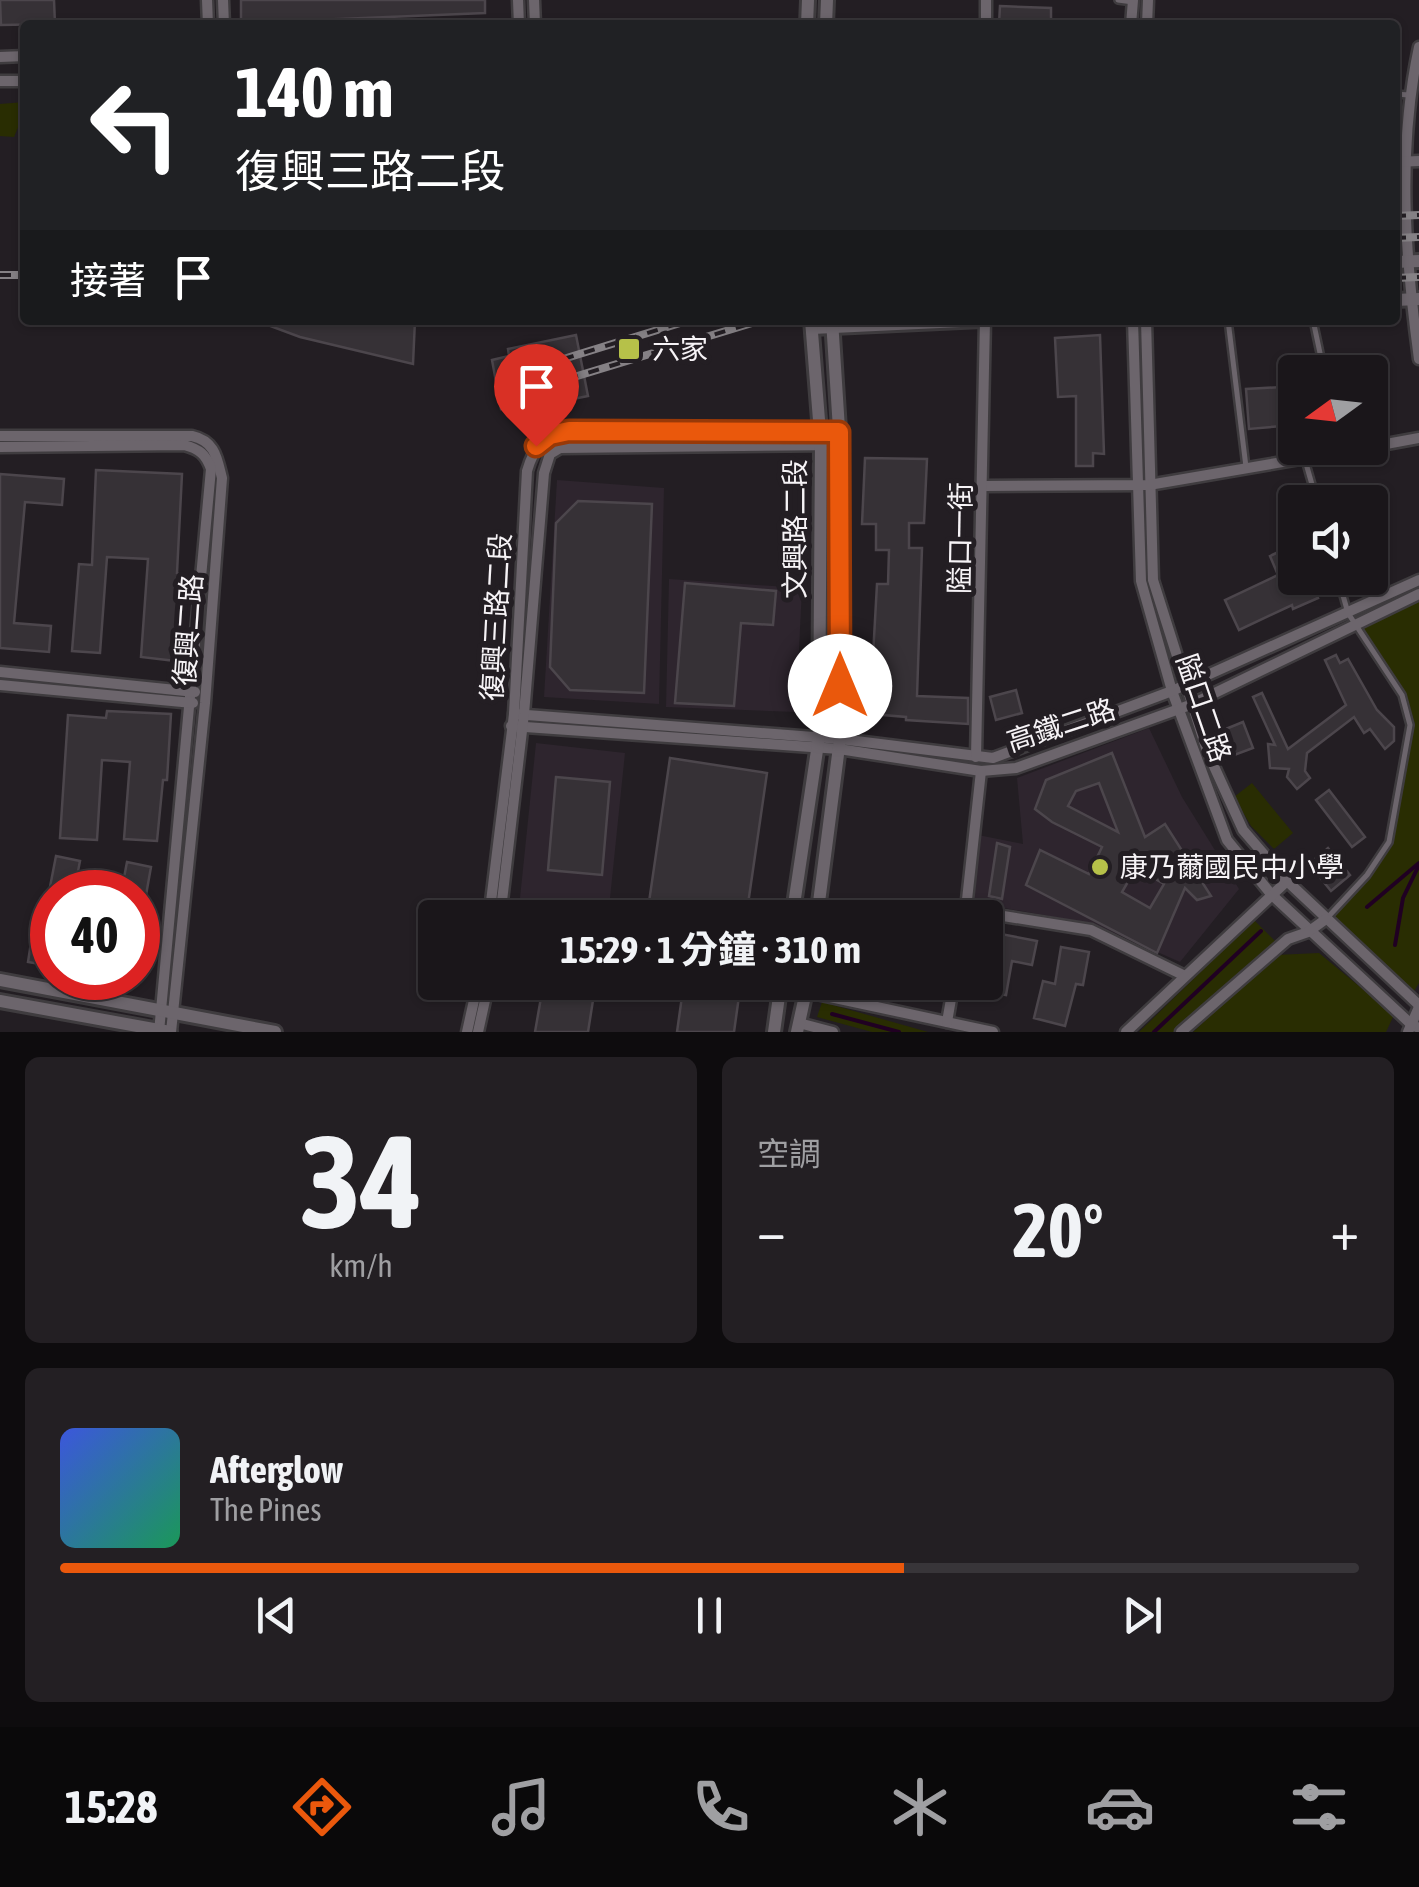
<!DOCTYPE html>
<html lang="zh-TW">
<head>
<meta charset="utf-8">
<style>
  :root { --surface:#1a161a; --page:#231f23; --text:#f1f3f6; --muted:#9f9fa2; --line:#383539; --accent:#ea580c }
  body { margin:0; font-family:"Asap Condensed","Noto Sans TC",sans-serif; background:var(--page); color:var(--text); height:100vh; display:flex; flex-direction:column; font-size:38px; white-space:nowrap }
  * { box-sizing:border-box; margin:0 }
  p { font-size:32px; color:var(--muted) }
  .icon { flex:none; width:55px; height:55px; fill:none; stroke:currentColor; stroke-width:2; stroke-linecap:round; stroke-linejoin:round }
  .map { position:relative; height:1032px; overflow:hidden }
  .drawer { display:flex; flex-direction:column; gap:25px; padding:25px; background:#0e0c0e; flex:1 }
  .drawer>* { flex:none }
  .top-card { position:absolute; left:20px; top:20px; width:1380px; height:305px; border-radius:10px; box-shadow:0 2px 8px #0004,0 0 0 2px var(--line); background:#202124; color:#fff; overflow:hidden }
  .needle { width:65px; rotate:255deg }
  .controls { position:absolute; left:1278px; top:355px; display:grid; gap:20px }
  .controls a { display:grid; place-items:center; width:110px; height:110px; border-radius:10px; background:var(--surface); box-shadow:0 2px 8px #0004,0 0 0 2px var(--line); font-size:50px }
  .speed { position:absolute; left:30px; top:870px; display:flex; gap:20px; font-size:50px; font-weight:700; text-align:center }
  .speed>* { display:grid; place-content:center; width:130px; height:130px; border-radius:50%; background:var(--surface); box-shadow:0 2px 8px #0004,0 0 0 2px var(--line); line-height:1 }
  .speed .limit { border:15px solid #d22; background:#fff; color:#111 }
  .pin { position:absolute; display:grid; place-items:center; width:85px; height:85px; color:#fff; margin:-102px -42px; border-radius:50% 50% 50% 0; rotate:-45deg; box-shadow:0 0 10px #0007 }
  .pin .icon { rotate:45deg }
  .me { position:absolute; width:110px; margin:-55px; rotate:0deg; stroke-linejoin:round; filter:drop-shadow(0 0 8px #0008) }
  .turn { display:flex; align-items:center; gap:35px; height:210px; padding:0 50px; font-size:45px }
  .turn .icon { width:130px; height:130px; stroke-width:2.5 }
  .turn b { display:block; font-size:70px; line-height:85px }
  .then { display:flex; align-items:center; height:95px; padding:0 50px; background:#0003; gap:20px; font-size:38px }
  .big { font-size:75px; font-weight:700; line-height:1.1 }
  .drawer .widget { flex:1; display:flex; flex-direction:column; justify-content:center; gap:15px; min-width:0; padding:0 35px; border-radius:15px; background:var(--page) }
  .drawer .dial { align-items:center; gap:0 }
  .dial b { font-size:130px; line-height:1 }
  .song { display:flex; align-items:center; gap:30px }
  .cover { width:120px; height:120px; border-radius:15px; background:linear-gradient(135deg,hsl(230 70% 55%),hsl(150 70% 35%)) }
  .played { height:10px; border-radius:5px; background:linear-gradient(90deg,var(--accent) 65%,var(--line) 65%) }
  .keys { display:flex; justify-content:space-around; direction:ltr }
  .heat { display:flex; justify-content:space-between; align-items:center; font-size:55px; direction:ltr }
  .drawer .tiles { flex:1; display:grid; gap:25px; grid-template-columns:1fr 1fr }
  .widget:last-child { grid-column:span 2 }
  .trip { position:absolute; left:418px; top:900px; width:585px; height:100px; border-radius:10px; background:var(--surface); box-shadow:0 2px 8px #0004,0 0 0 2px var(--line); font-weight:700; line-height:100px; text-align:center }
  .menu { display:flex; height:160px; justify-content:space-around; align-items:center; background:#0a090a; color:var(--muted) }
  .menu .icon { width:70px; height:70px }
  .menu .selected { color:var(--accent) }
  .menu b { font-size:45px; color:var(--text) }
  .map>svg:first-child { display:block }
  .built { fill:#2e252e }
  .green { fill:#292d02 }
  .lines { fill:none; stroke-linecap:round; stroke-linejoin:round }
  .stream { stroke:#200022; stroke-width:4 }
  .building { fill:#363136; stroke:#4c464c; stroke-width:2.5; fill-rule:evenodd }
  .service-casing { stroke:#3f3c3f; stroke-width:10 }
  .minor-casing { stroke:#3f3c3f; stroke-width:15 }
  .tertiary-casing { stroke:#3f3c3f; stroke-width:18 }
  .service { stroke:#6c656c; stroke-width:5 }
  .minor { stroke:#6c656c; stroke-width:10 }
  .tertiary { stroke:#6c656c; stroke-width:12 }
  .rail-casing { stroke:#858185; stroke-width:8 }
  .rail { stroke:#231e23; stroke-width:4; stroke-dasharray:11; stroke-linecap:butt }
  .route-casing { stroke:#983908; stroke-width:25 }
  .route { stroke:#ea580c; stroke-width:18 }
  .poi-dot { fill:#b6c149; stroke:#231e23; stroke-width:4 }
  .labels { text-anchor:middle; stroke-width:10; stroke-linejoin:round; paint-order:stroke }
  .poi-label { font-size:28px; fill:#f6f3f6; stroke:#231e23; text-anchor:start }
  .street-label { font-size:28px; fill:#f6f3f6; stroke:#231e23 }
</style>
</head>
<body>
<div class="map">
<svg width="1419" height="1032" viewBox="0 0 1419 1032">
  <rect width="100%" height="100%" fill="#231e23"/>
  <g class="built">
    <path d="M557,480L664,488L659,704L544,697Z"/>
    <path d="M669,579L802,588L796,712L666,707Z"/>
    <path d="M1149,728L1182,797L1239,889L1180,962L1094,924L971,902L978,835L1023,844L1017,778Z"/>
    <path d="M536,743L625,753L609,908L520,898Z"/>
  </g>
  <g class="green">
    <path d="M25,102V111L14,137L0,136V104Z"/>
    <path d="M1419,601V983L1413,993L1331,918L1370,878L1393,844L1415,724L1405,692L1359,627Z"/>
    <path d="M1252,783L1293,833L1274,849L1251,826L1234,797Z"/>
    <path d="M1254,920L1275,941L1174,1032H1139Z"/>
    <path d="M1319,953L1394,1015L1386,1032H1193L1276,955Z"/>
    <path d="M822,1002L928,1032H872L817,1017Z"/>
  </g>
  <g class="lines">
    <g class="stream">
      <path d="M1367,907L1419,863"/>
      <path d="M1395,945L1403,898L1419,865"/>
      <path d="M832,1014L899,1032"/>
      <path d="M1154,1032L1261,931"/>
    </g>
  </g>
  <g class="building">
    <path d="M0,0H54L55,24L1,25Z"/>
    <path d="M241,0H485V13L241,23Z"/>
    <path d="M1000,6L1051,8V25L999,24Z"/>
    <path d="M254,320H415L413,364L300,337Z"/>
    <path d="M576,335L588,396L523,409L522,405L501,409L492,360L509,356L508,349Z"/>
    <path d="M1100,335L1104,454L1093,453V466H1076V396L1058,397L1055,338Z"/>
    <path d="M1295,370V405L1280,407L1282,426L1249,429L1246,389L1282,387L1280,372Z"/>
    <path d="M865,458L927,459L924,523H909V548H922L917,696L968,698V724L906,720V717L859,713L861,690L871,692L877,584H888L889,550H876V524H862Z"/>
    <path d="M96,470L182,474L177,573L182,574L176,661L141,657L148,559L107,557L100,653L72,651L79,564L92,565Z"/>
    <path d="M0,474L64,479L62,505L25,502L14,623L51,626L49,652L0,648Z"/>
    <path d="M578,501L652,504L644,693L570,690L550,667L556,523Z"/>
    <path d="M1295,544V578H1309L1318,598L1293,609L1292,605L1239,630L1225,600L1278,575L1270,556Z"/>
    <path d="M685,583L776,591L773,625L741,623L734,706L675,703Z"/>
    <path d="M1336,655L1340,663L1348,659L1377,710L1394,727V741L1385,749L1370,729L1364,733L1354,717L1307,753L1305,771L1310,778L1297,789L1287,777L1289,769L1270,768L1268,744L1275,745L1253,697L1262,693L1288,749L1346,705L1325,660Z"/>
    <path d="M1016,690L1022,713L996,720L990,697Z"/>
    <path d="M107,711L171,714L167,780H163L157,841L124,839L130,762L102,760L97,840L60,838L68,715L106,718Z"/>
    <path d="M1243,722L1253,748L1221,760L1211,735Z"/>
    <path d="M1112,753L1145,837L1165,824L1211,896L1197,900L1185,888L1157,953L1026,885L1040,850L1089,874L1102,847L1052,822L1035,809L1046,780ZM1099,783L1118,832L1068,806L1076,791ZM1136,868L1164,884L1150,908L1122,892Z"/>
    <path d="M670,758L767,773L746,918H705L648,909Z"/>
    <path d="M556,777L610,782L602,875L548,870Z"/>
    <path d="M1329,790L1365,837L1352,847L1316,800Z"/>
    <path d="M997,843L1010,847L1002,899L989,896Z"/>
    <path d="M1328,848L1350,875L1331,891L1309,864Z"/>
    <path d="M56,856L80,861L74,892H49Z"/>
    <path d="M127,862L151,867L143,912L138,911V892H109L111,881L123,883Z"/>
    <path d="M47,901L52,902V966L28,962L32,936L41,937Z"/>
    <path d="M900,901L935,905L934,918H898Z"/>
    <path d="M985,931L1037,941L1032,965L1012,961L1006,995L963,988L964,982H985Z"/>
    <path d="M1061,947L1089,952L1083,985L1076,984L1065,1026L1034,1018L1043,981L1055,984Z"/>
    <path d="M684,982H741L734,1032H677Z"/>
    <path d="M543,986L594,994L588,1032H535Z"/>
  </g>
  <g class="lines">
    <g class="service-casing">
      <g id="service">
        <path d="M1118,0L1133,2"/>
        <path d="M1395,94L1409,95"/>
        <path d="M1228,320L1246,467"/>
        <path d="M1313,320L1324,372"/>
        <path d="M1305,460L1317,502"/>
        <path d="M1328,917L1367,875L1389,842L1410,725L1402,695L1348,613L1338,578"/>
      </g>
    </g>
    <g class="minor-casing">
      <g id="minor">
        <path d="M207,0L208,25"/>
        <path d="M223,0L224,25"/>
        <path d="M518,0L519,25"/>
        <path d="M534,0L535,25"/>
        <path d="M986,0V25"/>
        <path d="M1131,25L1133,0"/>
        <path d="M1147,25L1148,0"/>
        <path d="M1419,47C1397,149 1405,256 1419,359"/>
        <path d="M0,57L25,56"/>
        <path d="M0,81H25"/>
        <path d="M1395,162L1419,161"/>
        <path d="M1133,320L1141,581L1172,691L1227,840L1271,894L1412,1025L1419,1028"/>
        <path d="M1146,320L1153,580L1207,751L1243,830L1287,881L1419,1005"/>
        <path d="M0,436H192C215,441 217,458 222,478L205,703L171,1032"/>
        <path d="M0,447L184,445C199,449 206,454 211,469L159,1032"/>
        <path d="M1370,447L1419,438"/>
        <path d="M984,486L1149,485L1364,448"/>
        <path d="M0,672L195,692"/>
        <path d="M0,685L193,703"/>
        <path d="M514,714L840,739L993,758L1172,691L1419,580"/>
        <path d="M511,726L839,749L981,771L1016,768L1190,705L1419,594"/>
        <path d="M976,757L985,320"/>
        <path d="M966,910L1091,930L1185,976"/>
        <path d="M489,918L514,714L527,471C534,446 544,437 569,431L839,432"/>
        <path d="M500,918L524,714L544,473L550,454L560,448L840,445"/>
        <path d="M965,918L981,771"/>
        <path d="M807,992L993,1032"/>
        <path d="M947,1022L954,982"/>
        <path d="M799,1023L833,1032"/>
        <path d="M467,1032L478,982"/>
        <path d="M478,1032L489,982"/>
        <path d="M1126,1032L1287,881"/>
        <path d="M1181,1032L1288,939L1308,932L1326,919"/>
        <path d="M1408,1032L1419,1007"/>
      </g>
    </g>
    <g class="tertiary-casing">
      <g id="tertiary">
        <path d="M807,25L808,0"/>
        <path d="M826,25L827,0"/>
        <path d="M1395,262L1419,261"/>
        <path d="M1395,300L1419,299"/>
        <path d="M812,328L982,320"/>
        <path d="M792,918L819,737L821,445L811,320"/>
        <path d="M817,918L840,739V445L832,320"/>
        <path d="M0,980L275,1032"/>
        <path d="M0,1001L170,1032"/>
        <path d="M774,1032L781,982"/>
        <path d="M797,1032L808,982"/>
      </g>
    </g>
    <use href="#service" class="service"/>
    <use href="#minor" class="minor"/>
    <use href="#tertiary" class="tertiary"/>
    <g class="rail-casing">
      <g id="rail">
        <path d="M1395,216L1419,215"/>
        <path d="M1395,238L1419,237"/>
        <path d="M0,275H25"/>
        <path d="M1395,278L1419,277"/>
        <path d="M521,372L690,320"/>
        <path d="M524,387L574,377L762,320"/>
      </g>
    </g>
    <use href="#rail" class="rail"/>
  </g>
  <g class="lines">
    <g class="route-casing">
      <path id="route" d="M536,446L550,435L569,431L839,432L840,686"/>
    </g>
    <use href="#route" class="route"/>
  </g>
  <g class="poi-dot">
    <rect x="617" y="337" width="24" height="24" rx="5"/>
    <circle cx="1100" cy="867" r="10"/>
  </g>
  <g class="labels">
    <g class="poi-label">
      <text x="652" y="359">六家</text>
      <text x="1120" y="877">康乃薾國民中小學</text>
    </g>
    <g class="street-label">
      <text transform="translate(795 529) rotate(-90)" y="10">文興路二段</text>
      <text transform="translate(960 538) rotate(-89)" y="10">隘口一街</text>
      <text transform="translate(496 617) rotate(-87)" y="10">復興三路二段</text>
      <text transform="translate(188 630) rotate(-86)" y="10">復興二路</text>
      <text transform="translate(1204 708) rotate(71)" y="10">隘口二路</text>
      <text transform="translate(1061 725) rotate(-18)" y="10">高鐵二路</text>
    </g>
  </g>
</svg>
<div class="controls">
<a><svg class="needle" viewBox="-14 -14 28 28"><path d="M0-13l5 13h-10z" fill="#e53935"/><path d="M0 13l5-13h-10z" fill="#9f9fa2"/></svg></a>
<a><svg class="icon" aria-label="sound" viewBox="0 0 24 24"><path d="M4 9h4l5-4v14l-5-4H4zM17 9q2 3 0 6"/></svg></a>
</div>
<div class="speed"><div class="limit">40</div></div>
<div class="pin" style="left:536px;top:446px;background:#d93025"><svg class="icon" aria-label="arrive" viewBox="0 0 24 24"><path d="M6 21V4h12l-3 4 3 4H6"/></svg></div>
<svg class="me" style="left:840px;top:686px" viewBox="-20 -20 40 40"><circle r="19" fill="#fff"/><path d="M0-13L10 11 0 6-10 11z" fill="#ea580c"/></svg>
<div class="trip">15:29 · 1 分鐘 · 310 m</div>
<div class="top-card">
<div class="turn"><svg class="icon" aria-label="left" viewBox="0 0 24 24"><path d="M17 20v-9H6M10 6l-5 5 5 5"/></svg><div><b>140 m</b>復興三路二段</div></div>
<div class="then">接著<svg class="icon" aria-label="arrive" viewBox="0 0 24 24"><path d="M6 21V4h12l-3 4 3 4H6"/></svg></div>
</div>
</div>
<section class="drawer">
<div class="tiles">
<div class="widget dial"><b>34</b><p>km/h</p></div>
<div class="widget"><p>空調</p>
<div class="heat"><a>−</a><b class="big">20°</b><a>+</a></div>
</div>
<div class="widget">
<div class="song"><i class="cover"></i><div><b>Afterglow</b><p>The Pines</p></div></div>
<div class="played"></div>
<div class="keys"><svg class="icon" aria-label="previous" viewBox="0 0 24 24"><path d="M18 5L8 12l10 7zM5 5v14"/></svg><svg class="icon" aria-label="pause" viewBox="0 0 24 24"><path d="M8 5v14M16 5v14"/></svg><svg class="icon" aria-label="next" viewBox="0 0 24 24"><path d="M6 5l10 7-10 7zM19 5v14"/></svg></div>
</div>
</div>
</section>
<nav class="menu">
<b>15:28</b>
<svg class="icon selected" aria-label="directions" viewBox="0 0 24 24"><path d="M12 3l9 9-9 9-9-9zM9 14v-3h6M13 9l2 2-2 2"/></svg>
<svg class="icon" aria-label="music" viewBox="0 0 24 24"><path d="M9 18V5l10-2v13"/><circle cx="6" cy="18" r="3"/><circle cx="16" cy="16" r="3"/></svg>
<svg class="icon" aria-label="phone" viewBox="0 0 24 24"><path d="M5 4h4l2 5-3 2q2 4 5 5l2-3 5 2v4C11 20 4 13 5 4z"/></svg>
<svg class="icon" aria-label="climate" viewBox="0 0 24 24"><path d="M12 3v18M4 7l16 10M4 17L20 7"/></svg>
<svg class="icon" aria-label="car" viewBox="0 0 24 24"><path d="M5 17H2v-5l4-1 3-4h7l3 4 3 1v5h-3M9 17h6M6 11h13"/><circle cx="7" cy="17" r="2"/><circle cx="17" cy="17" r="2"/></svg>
<svg class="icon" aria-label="filters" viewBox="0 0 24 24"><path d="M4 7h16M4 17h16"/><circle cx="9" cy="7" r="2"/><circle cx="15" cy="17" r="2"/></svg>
</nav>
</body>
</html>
